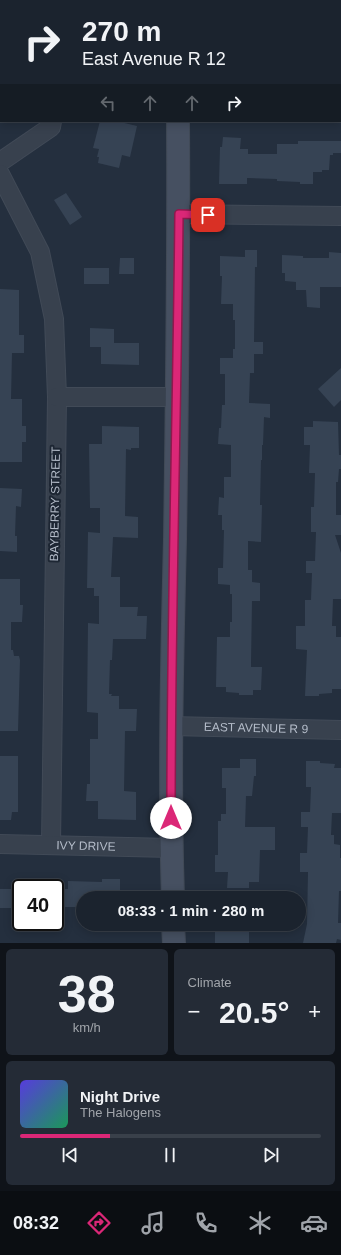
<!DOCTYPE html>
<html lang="en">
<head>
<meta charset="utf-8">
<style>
  :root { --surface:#1b232e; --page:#242b36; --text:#f1f3f6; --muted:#a0a4aa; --line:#39404a; --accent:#db2777 }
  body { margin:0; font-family:Helvetica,sans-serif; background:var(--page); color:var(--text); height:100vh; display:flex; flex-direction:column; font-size:15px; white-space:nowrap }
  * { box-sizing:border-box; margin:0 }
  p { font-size:13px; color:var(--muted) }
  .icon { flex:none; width:22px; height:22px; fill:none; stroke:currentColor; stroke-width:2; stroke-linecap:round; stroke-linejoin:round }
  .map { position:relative; height:943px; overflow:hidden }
  .drawer { display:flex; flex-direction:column; gap:6px; padding:6px; background:#0f1319; flex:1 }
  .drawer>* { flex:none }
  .hud { position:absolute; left:0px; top:0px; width:341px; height:122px; box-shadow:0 2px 10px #0003,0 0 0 1px var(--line); background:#1b232e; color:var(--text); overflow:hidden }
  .speed { position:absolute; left:12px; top:879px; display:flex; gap:8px; font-size:20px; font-weight:700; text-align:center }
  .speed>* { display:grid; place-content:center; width:52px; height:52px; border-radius:50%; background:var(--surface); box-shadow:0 2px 10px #0003,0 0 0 1px var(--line); line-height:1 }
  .speed .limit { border:2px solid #111; border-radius:6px; background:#fff; color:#111 }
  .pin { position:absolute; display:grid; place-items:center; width:34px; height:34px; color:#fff; margin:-17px; border-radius:8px; box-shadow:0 2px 6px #0006 }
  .me { position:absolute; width:44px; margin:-22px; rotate:0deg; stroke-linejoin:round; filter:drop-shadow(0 0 3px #0008) }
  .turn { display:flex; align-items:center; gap:14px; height:84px; padding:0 16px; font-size:18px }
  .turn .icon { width:52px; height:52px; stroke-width:2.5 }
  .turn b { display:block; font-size:28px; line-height:34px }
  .lanes { display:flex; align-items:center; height:38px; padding:0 16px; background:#0003; justify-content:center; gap:20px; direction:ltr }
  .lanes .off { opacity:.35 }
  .big { font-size:30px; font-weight:800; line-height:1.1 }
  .drawer .card { flex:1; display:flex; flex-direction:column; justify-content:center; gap:6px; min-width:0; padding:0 14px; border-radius:6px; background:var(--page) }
  .drawer .dial { align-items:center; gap:0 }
  .dial b { font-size:52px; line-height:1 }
  .song { display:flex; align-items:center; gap:12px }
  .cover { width:48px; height:48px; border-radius:6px; background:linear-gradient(135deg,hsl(250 70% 55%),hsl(150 70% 35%)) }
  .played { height:4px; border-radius:2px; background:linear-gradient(90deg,var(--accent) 30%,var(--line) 30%) }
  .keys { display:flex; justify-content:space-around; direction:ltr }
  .heat { display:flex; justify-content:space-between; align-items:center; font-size:22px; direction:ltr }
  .drawer .tiles { flex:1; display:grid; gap:6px; grid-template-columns:1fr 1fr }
  .card:last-child { grid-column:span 2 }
  .trip { position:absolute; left:76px; top:891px; width:230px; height:40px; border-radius:20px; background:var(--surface); box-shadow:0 2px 10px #0003,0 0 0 1px var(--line); font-weight:800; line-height:40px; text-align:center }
  .tab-bar { display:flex; height:64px; justify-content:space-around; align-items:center; background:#0b0e12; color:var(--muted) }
  .tab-bar .icon { width:28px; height:28px }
  .tab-bar .active { color:var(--accent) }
  .tab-bar b { font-size:18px; color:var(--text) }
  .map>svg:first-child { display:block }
  .building { fill:#364354 }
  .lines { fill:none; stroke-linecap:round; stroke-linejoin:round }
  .street-casing { stroke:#414a57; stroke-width:20 }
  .secondary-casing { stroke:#414a57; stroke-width:24 }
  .street { stroke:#38414e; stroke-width:18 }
  .secondary { stroke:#465061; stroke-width:22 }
  .route-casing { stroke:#8e194d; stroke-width:10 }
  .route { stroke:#db2777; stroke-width:7 }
  .labels { text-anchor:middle; stroke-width:4; stroke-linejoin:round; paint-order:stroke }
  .street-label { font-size:12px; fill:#b4bcc9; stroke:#1d2633 }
</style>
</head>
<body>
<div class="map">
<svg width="341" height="943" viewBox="0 0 341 943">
  <rect width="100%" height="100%" fill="#242f3e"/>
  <g class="building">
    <path d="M100,121H116L137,126L130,157L122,155L119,168L98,163L99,157H97L99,149L93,148Z"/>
    <path d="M223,137L241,138L240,149H248V154H277V144H298V141H341V153H333V155H330L329,170H322V172H313V184H300V182L277,181V179L247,178V184H219L220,147H222Z"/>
    <path d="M66,193L82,217L70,225L54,200Z"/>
    <path d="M245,250H257V267H255L254,342H263V354H254V373H250L249,403L270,404V418L264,417L263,445H262V460H261L260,505H262L261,542L248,541V570H252V582L260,583V601H252L251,663V667H262L261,690H253V695H239V693L226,692V687H216L217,637H230V622H232V594H230V585L218,584V568H223L224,530H222V515H218L219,497L224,498V477H231V445L218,444L219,428H221L222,405H225V374H220V358H233V349H235V320H233V304H221L222,276H220V256L245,257Z"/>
    <path d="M329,252L341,253V287H320V308L307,307L306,290H296V282L285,281V273H282V255L303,256V258H329Z"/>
    <path d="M120,258H134V274H119Z"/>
    <rect x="84" y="268" width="25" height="16"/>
    <path d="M0,289L19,290V335H24V353H12L11,399H22V426H26V442H22V462H0Z"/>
    <path d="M90,328L114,329V343H139V365L101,364V347H90Z"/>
    <path d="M341,368V400L334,407L318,389Z"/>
    <path d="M313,421L338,422L339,455H341V469H339L338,482H336V515H341V535H335L341,553V599H333L332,626H336V637H341V689H332V693L319,694V696H305L307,650L296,649V626H305V600H311L312,573H306V561H315L316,532H311V507H314L315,473H309L310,445H304V427H313Z"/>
    <path d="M102,426L139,427V448H131V450L126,449L125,516L138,517V538L113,537L111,577H120V607H138L137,616H147L146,639H113L112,660H110L109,694H112L111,696H119V709H137L136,731H125L124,791L136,792V820L98,819V801H86L87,784H90V739H98V713L87,712L88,623L99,624V596H94V588H87L88,532L100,533V508H90L89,444H102Z"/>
    <path d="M0,488L22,489L21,507L16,506L15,536H17V552L0,551Z"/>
    <path d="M0,579H20V605H23L22,622H11V650H13L14,656H19L20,660L18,731H0Z"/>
    <path d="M0,756H18V812H12L11,820H0Z"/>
    <path d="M240,759H256V776H254L252,796H246L245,827H275V850H260L259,882H249V888H227L228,872H215V855H218V821H221V814H226V788H222V768H240Z"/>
    <path d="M306,761H320V763L335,764L334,768H341V813H332L331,835H334V844L340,845V858H341V891H339L338,923H341V940L337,939L336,943H303L307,924L308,872H300V853H307L308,827H301V812H310L311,787H306Z"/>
    <path d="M102,879H120V898H83V907H58V889H68V881L102,882Z"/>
    <rect x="0" y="889" width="21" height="19"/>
    <path d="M227,924H249V943H215V930H227Z"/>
  </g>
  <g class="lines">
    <g class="street-casing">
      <g id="street">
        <path d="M56,1V0"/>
        <path d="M0,162L51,127L52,121"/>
        <path d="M0,174L40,252L54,319L57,397L51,845"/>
        <path d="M179,214L341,216"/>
        <path d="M57,397H177"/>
        <path id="s1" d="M171,726L341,730"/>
        <path id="s2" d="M0,844L171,848"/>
      </g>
    </g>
    <g class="secondary-casing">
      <g id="secondary">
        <path d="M177,0V1"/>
        <path d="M173,898C169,778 172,659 175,539C177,400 179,260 178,121"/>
        <path d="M173,924L174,943"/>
      </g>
    </g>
    <use href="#street" class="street"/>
    <use href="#secondary" class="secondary"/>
  </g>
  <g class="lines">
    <g class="route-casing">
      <path id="route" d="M171,818C171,616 177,416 179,214L208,215"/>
    </g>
    <use href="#route" class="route"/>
  </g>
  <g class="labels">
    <g class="street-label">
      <text transform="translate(55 504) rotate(-89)" y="4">BAYBERRY STREET</text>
      <text dy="4" stroke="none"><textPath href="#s1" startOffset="85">EAST AVENUE R 9</textPath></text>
      <text dy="4" stroke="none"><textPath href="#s2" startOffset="86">IVY DRIVE</textPath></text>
    </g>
  </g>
</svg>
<div class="speed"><div class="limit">40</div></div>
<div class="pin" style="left:208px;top:215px;background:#d93025"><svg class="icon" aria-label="arrive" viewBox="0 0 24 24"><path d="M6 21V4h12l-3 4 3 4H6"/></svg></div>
<svg class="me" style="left:171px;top:818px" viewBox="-20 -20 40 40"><circle r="19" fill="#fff"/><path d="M0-13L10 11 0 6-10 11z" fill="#db2777"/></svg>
<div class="trip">08:33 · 1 min · 280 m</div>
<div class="hud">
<div class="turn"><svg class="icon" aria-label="right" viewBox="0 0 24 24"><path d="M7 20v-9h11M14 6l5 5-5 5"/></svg><div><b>270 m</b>East Avenue R 12</div></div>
<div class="lanes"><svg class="icon off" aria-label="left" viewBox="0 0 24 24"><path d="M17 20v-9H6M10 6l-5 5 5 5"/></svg><svg class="icon off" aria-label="ahead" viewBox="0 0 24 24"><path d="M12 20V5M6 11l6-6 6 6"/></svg><svg class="icon off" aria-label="ahead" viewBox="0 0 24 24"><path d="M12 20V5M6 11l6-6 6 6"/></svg><svg class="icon" aria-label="right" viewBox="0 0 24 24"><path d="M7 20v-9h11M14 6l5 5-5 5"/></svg></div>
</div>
</div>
<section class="drawer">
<div class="tiles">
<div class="card dial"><b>38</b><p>km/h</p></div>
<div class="card"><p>Climate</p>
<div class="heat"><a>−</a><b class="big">20.5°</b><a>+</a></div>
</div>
<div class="card">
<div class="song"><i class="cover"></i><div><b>Night Drive</b><p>The Halogens</p></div></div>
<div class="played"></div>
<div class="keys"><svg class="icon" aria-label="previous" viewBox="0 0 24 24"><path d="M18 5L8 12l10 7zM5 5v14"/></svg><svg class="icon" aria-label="pause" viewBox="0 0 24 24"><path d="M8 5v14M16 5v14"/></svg><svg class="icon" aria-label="next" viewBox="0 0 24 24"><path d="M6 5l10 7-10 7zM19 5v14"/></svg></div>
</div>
</div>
</section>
<nav class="tab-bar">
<b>08:32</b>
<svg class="icon active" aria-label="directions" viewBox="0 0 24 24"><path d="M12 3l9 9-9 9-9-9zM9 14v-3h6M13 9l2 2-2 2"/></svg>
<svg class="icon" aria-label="music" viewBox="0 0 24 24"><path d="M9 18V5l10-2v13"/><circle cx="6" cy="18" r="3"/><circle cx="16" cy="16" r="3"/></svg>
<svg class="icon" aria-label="phone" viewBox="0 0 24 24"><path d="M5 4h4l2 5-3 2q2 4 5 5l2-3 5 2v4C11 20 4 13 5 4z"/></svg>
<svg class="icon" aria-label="climate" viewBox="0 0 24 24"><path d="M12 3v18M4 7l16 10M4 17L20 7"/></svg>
<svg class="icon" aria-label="car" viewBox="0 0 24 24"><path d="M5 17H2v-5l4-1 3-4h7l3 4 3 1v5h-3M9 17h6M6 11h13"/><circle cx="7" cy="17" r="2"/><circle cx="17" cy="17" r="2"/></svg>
</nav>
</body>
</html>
